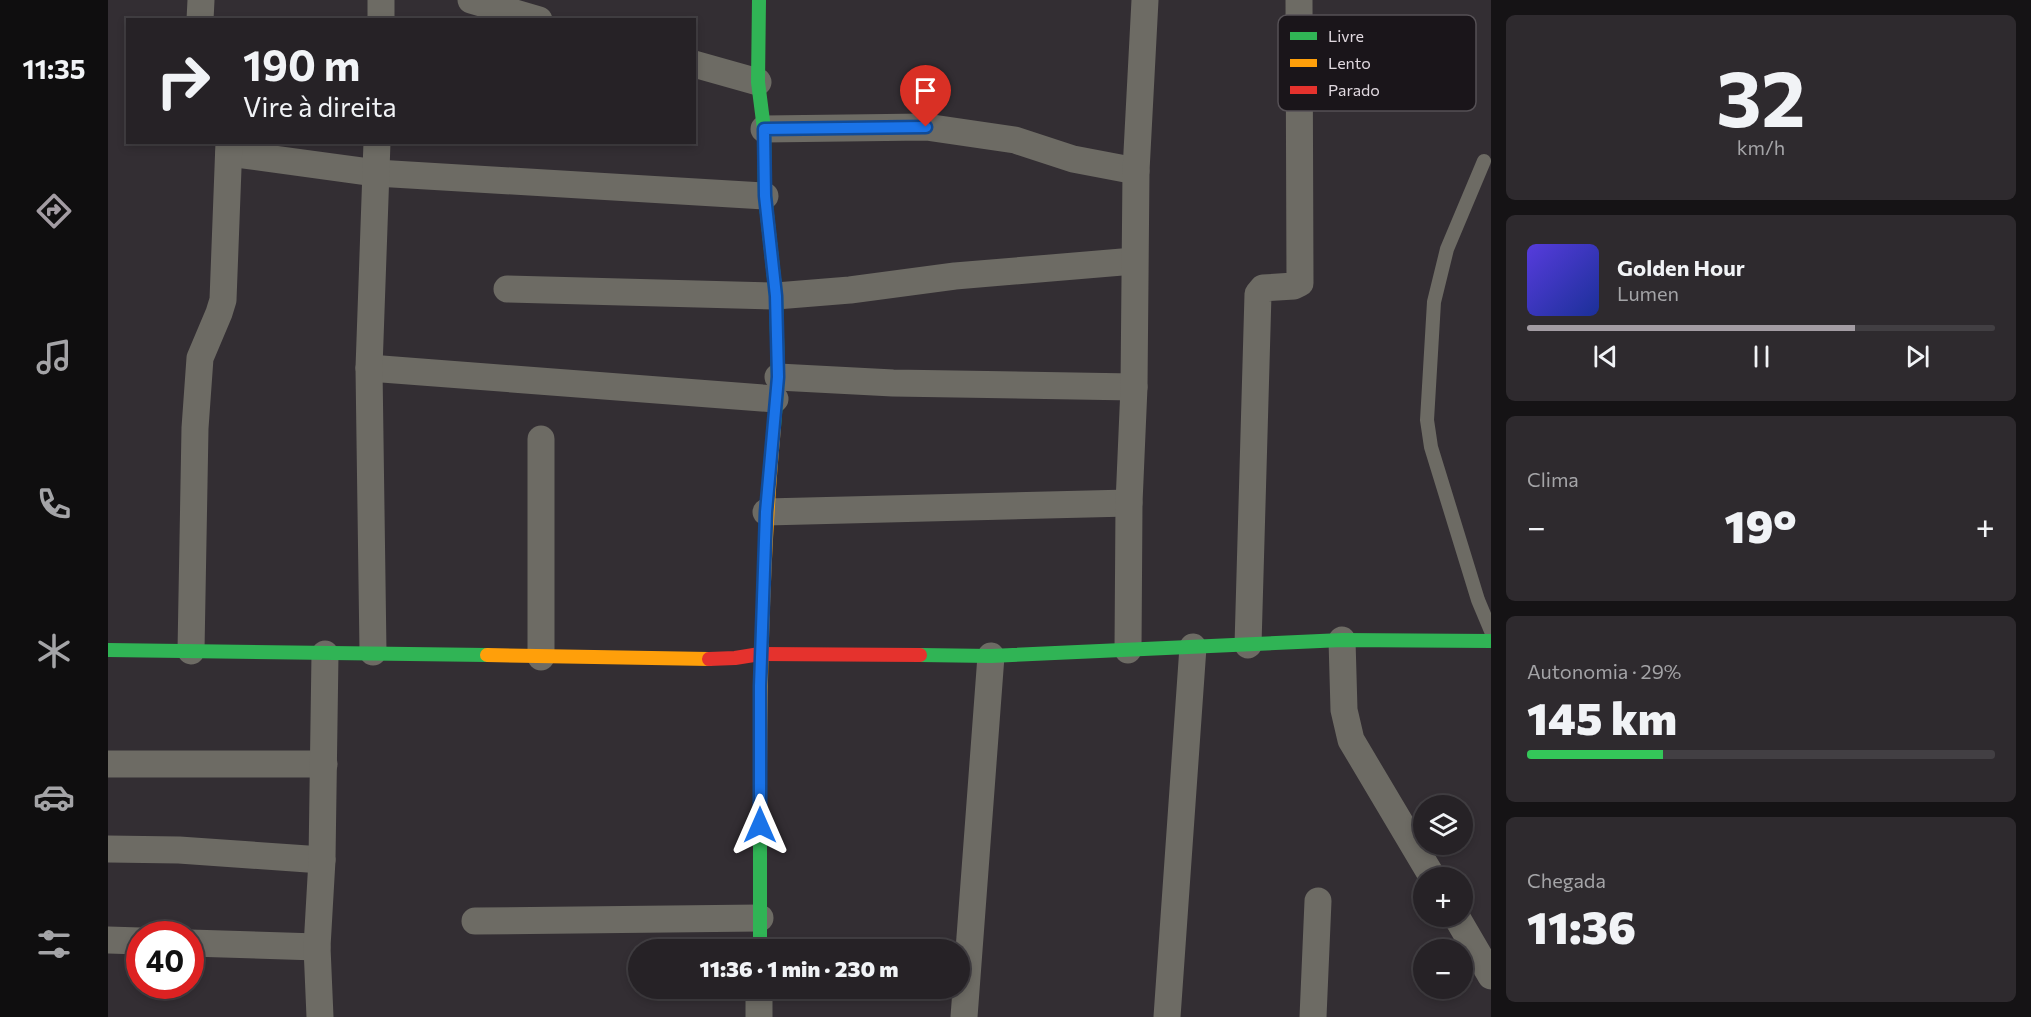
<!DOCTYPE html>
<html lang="pt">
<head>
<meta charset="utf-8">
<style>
  :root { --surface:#262226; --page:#2e2a2e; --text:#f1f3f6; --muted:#a4a4a7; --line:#423f43; --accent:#a39ca3 }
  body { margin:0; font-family:Commissioner,sans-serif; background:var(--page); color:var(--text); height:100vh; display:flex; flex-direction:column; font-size:22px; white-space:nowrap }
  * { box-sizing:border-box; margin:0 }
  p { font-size:20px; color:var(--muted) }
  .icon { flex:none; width:33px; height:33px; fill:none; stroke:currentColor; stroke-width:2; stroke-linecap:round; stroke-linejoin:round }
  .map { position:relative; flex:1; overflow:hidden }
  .panel { display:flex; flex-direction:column; gap:15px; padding:15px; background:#151315; width:540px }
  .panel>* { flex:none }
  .hud { position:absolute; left:18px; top:18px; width:570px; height:126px; border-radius:0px; box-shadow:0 3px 9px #0003,0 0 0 2px var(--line); background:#262226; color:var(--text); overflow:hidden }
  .tools { position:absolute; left:1305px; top:795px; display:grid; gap:12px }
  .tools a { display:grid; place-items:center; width:60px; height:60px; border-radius:50%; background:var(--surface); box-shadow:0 3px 9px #0003,0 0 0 2px var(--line); font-size:30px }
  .speed { position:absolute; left:18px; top:921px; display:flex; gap:12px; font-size:30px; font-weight:700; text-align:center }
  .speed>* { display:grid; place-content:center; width:78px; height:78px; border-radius:50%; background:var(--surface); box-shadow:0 3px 9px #0003,0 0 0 2px var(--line); line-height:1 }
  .speed .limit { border:9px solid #d22; background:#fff; color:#111 }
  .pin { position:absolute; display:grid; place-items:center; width:51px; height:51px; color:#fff; margin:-62px -26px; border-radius:50% 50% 50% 0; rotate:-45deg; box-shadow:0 0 6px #0007 }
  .pin .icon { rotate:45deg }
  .me { position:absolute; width:66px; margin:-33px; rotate:0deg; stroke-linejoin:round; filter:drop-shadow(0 0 4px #0008) }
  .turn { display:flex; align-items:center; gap:21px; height:126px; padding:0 18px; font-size:27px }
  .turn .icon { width:78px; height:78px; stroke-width:2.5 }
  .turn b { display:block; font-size:42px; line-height:51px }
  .big { font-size:45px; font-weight:800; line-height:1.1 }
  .panel .card { flex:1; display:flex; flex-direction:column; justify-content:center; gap:9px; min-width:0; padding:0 21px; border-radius:9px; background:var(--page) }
  .panel .dial { align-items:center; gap:0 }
  .dial b { font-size:78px; line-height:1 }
  .song { display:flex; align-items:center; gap:18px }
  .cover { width:72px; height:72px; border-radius:9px; background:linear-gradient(135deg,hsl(250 70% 55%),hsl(230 70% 35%)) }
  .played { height:6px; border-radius:3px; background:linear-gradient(90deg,var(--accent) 70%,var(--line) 70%) }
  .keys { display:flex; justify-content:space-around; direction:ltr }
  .heat { display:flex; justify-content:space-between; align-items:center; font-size:33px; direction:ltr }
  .charge { height:9px; border-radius:4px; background:linear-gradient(90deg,#34c759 29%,var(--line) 0) }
  .trip { position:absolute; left:520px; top:939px; width:342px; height:60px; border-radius:30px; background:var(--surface); box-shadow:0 3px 9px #0003,0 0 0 2px var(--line); font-weight:800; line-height:60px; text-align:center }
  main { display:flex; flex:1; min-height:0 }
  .tabs { display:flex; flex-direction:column; width:108px; justify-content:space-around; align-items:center; background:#0f0e0f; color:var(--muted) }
  .tabs .icon { width:42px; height:42px }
  .tabs .selected { color:var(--accent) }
  .tabs b { font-size:27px; color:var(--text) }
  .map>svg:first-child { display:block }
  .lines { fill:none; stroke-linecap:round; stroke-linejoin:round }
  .lane { stroke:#6d6b64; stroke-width:14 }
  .street { stroke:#6d6b64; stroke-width:27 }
  .fast { stroke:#30b455; stroke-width:14 }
  .slow { stroke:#ff9f0a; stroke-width:14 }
  .jam { stroke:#e5322d; stroke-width:14 }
  .route-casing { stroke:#114b97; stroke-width:15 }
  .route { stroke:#1a73e8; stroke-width:10 }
  .key { fill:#1a151a; stroke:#555055; stroke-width:1.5 }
  .key-label { font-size:16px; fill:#e0d8df }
</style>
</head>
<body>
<main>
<nav class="tabs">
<b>11:35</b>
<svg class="icon selected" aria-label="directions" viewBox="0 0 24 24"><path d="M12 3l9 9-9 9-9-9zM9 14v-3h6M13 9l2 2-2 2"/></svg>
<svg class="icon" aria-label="music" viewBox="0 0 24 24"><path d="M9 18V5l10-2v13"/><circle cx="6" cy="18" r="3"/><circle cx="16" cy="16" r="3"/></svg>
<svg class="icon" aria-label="phone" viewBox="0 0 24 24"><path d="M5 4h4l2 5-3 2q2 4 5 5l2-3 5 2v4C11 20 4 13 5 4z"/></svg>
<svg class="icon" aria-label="climate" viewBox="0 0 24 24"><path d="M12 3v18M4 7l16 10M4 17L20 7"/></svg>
<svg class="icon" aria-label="car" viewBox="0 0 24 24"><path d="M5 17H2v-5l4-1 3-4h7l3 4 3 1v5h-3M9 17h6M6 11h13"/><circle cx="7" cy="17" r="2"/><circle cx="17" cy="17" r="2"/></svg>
<svg class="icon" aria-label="filters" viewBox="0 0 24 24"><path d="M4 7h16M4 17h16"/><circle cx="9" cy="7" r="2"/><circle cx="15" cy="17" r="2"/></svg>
</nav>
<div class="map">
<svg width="1383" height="1017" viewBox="0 0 1383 1017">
  <rect width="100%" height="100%" fill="#332e33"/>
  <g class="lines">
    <path class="lane" d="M1376,161L1339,249L1326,302L1319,420L1323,447L1370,600L1383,631"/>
    <g class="street">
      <path d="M363,0L431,20"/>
      <path d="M92,20L93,0"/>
      <path d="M273,20V0"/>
      <path d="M586,64L650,82"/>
      <path d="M656,129L818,127L907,140L965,159L1028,171"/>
      <path d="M121,153L268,173L657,196"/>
      <path d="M399,289L668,296L742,290L847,276L1026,261"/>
      <path d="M261,368L667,399"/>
      <path d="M670,377L785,383L1026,387"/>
      <path d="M658,512L1021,503"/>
      <path d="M1234,640L1236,710L1243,740L1325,878"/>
      <path d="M1140,645L1150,294L1155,288L1186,286L1192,283L1191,0"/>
      <path d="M1020,650L1021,503L1026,387L1028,171L1037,0"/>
      <path d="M83,651L87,428L92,358L111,313L115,300L121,142"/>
      <path d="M265,652L261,368L269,142"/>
      <path d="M433,657V439"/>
      <path d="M0,764H216"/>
      <path d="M0,849L71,850L214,860"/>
      <path d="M1348,916L1383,976"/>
      <path d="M367,921L652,918"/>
      <path d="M0,940L32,941"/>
      <path d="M82,943L209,947"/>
      <path d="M212,1017L209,947L214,860L217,654"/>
      <path d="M651,1017V988"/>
      <path d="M856,1017L883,656"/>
      <path d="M1059,1017L1085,647"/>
      <path d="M1205,1017L1210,901"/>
    </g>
    <g class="fast">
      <path d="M651,0L650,82L656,129L657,196L668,296L670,377L666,427"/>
      <path d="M0,650L379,655"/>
      <path d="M812,655L883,656L1234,640L1383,641"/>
      <path d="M652,787V950"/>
    </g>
    <g class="slow">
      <path d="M379,655L601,659"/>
      <path d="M652,787C652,667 655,547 666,427"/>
    </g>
    <path class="jam" d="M601,659L627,658L652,654L812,655"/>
  </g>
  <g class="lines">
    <g class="route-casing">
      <path id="route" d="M652,825V686L658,512L670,377L668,296L657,196L656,129L818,127"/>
    </g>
    <use href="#route" class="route"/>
  </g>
  <rect x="1170" y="15" width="198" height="96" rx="9" class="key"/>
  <rect x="1182" y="32" width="27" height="8" fill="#30b455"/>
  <rect x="1182" y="59" width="27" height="8" fill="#ff9f0a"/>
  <rect x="1182" y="86" width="27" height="8" fill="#e5322d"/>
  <g class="key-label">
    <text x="1220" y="42">Livre</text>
    <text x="1220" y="69">Lento</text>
    <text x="1220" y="96">Parado</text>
  </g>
</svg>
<div class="tools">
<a><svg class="icon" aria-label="layers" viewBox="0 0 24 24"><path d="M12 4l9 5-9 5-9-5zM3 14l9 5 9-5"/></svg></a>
<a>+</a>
<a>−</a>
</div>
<div class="speed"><div class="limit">40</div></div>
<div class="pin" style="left:818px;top:127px;background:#d93025"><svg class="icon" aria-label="arrive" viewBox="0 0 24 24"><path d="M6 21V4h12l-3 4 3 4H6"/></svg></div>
<svg class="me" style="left:652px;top:825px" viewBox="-20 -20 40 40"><path d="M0-17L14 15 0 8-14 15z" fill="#1a73e8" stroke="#fff" stroke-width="4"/></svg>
<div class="trip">11:36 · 1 min · 230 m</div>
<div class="hud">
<div class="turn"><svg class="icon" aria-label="right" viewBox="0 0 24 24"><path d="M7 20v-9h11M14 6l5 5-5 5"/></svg><div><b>190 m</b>Vire à direita</div></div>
</div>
</div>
<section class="panel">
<div class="card dial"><b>32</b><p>km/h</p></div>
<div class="card">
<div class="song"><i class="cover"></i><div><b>Golden Hour</b><p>Lumen</p></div></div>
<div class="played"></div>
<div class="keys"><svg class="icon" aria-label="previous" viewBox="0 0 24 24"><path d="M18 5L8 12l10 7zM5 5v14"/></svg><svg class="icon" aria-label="pause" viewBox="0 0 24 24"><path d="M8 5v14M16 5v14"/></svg><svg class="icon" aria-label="next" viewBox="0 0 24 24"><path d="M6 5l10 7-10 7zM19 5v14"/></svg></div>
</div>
<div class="card"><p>Clima</p>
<div class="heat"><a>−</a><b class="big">19°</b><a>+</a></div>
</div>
<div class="card"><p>Autonomia · 29%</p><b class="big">145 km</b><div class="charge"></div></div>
<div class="card"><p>Chegada</p><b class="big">11:36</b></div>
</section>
</main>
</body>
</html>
